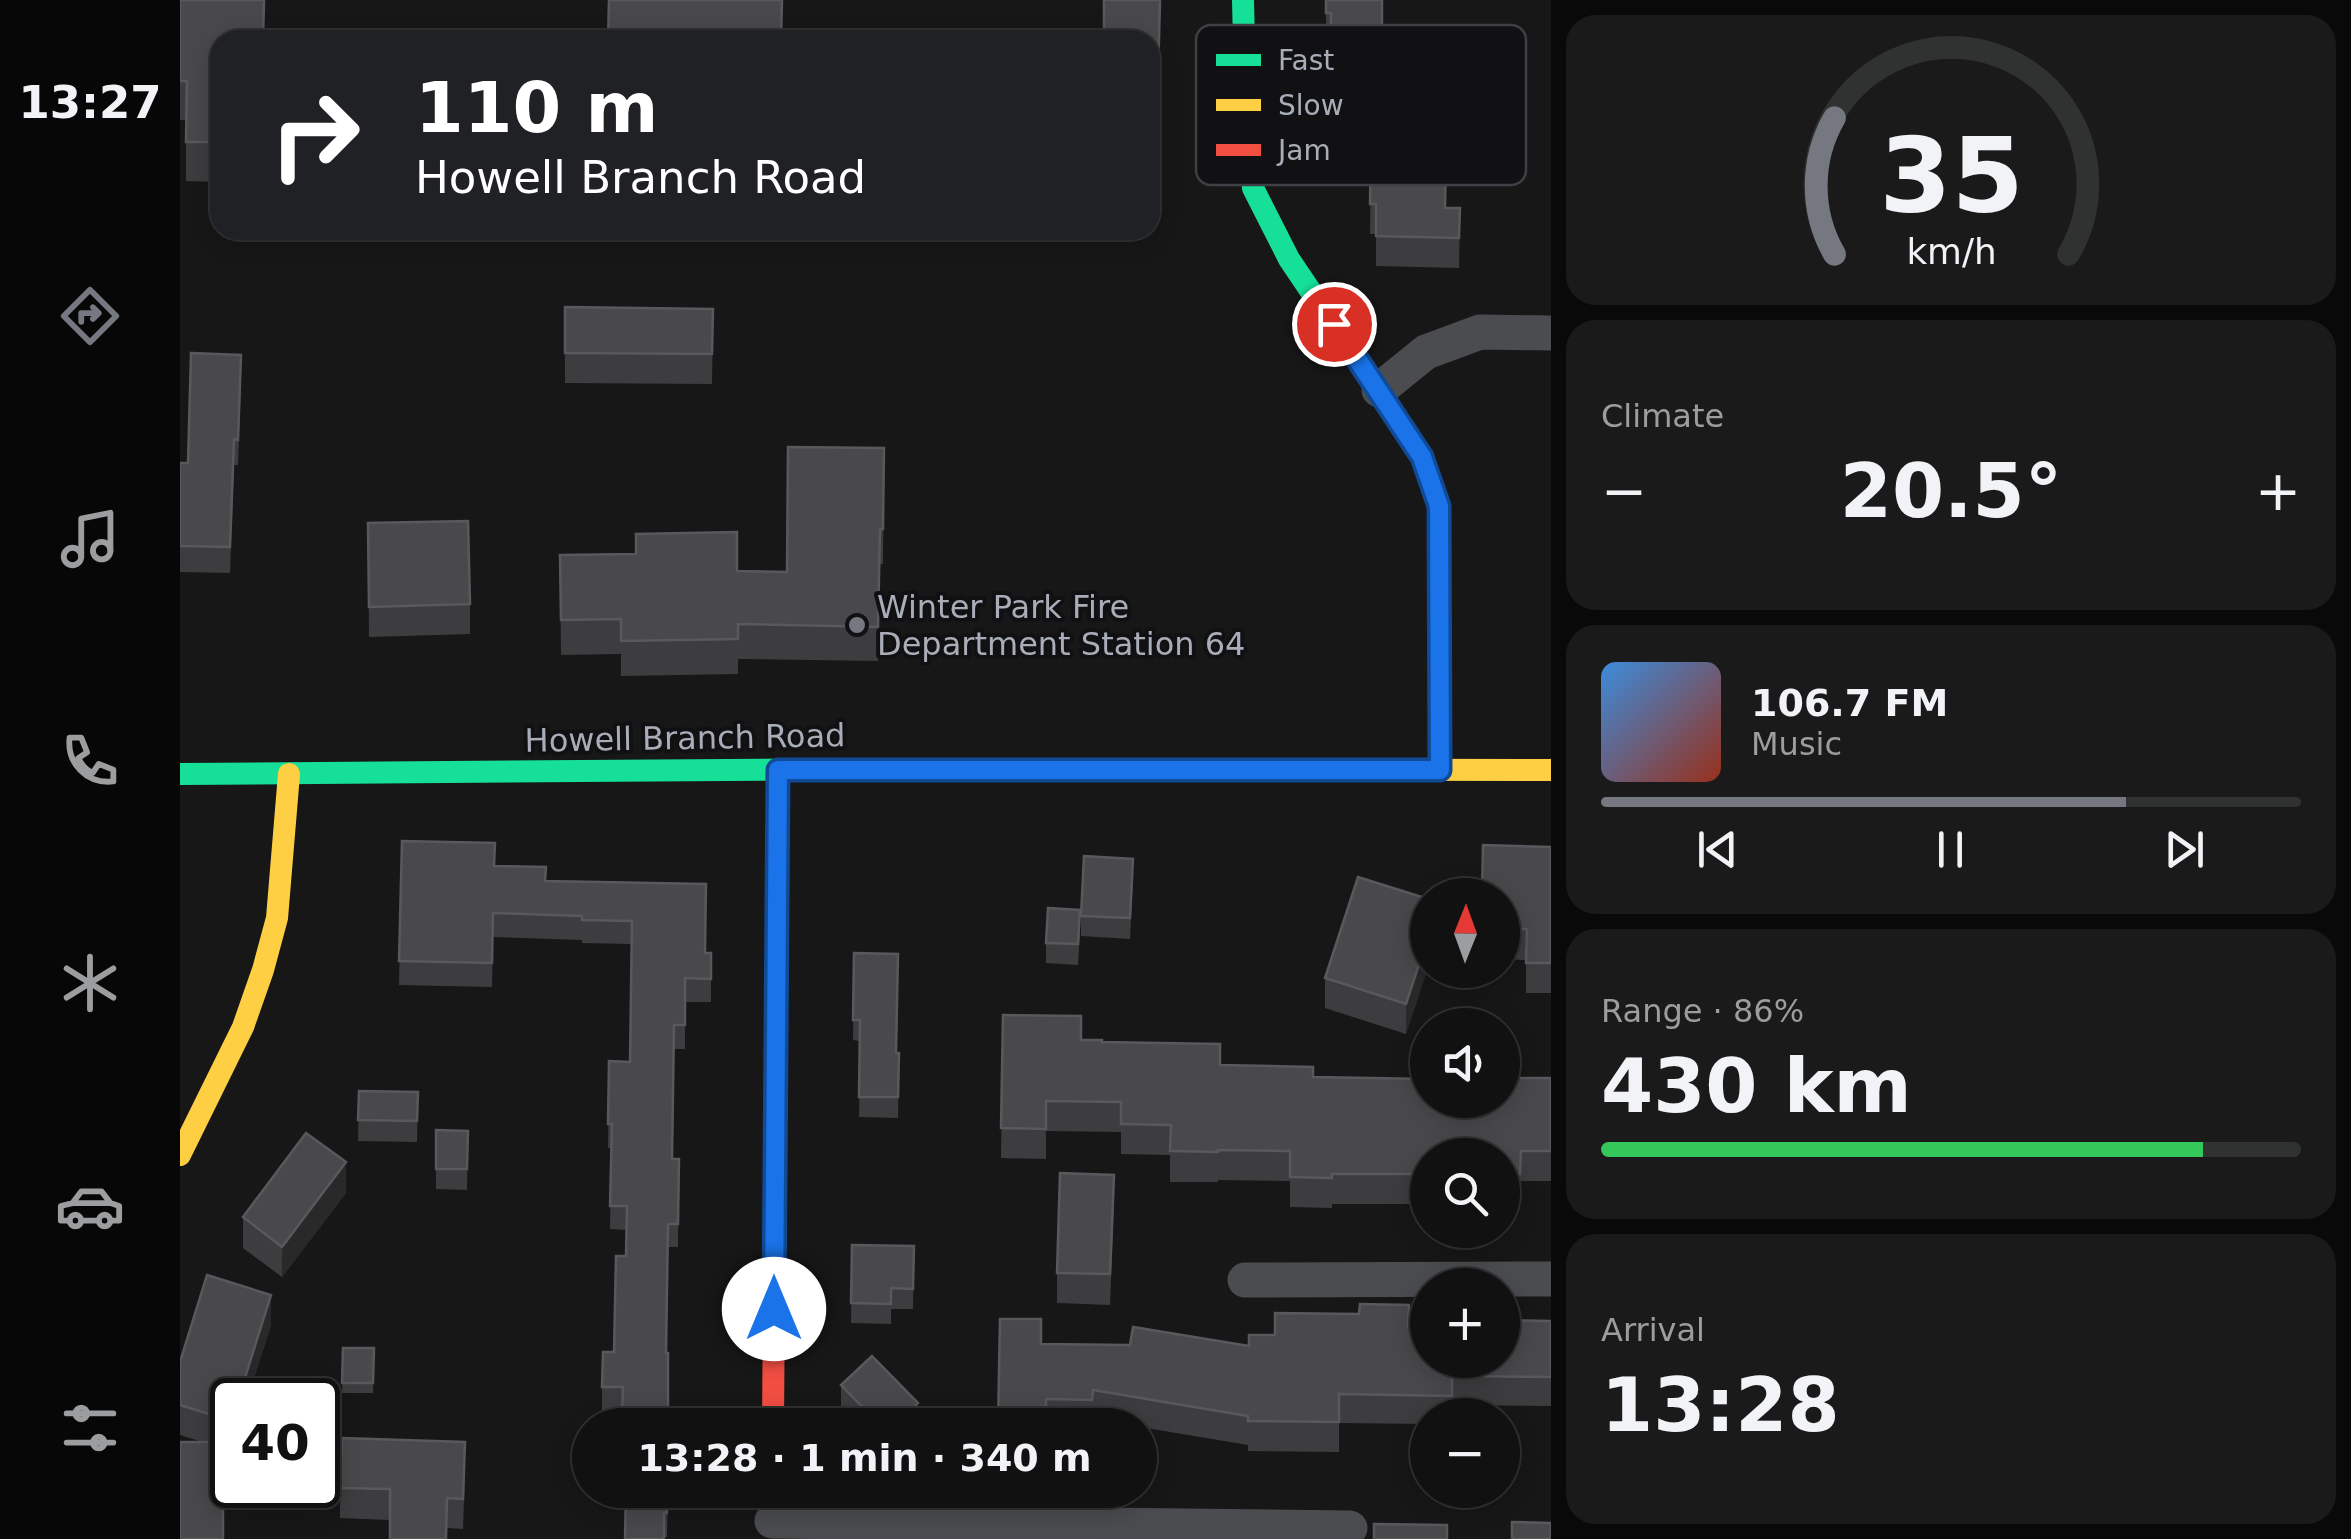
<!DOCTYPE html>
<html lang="en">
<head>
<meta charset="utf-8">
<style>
  :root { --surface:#111; --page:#1a1a1a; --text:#f1f3f6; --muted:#9c9d9f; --line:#303131; --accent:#757880 }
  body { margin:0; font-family:"DejaVu Sans",sans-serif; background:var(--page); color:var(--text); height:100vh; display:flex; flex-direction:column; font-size:38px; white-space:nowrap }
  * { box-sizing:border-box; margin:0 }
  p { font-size:32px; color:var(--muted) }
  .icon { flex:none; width:55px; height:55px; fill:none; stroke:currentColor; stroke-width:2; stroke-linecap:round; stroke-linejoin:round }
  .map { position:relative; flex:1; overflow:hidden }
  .details { display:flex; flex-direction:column; gap:15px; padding:15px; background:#090909; width:800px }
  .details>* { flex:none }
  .top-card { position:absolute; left:30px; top:30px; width:950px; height:210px; border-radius:30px; box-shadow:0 5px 25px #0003,0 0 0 2px var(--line); background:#202124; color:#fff; overflow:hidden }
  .needle { width:65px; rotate:1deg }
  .controls { position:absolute; left:1230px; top:878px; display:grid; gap:20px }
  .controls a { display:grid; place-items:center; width:110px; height:110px; border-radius:50%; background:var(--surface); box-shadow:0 5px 25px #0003,0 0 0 2px var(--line); font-size:50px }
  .speed { position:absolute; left:30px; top:1378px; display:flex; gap:20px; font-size:50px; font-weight:700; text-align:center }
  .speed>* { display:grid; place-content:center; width:130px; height:130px; border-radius:50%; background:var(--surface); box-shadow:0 5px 25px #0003,0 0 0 2px var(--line); line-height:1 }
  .speed .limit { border:5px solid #111; border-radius:15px; background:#fff; color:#111 }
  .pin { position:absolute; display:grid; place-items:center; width:85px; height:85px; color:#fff; margin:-42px; border:5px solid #fff; border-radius:50%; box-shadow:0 2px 10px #0007 }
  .me { position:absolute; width:110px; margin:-55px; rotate:0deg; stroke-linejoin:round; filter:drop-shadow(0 0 8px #0008) }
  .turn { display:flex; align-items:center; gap:35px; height:210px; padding:0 40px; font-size:45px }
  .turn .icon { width:130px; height:130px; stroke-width:2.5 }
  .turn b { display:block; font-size:70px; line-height:85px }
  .big { font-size:75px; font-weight:700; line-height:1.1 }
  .details .widget { flex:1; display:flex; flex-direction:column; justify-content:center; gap:15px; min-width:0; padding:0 35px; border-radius:30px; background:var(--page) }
  .details .dial { align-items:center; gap:0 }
  .dial svg { height:260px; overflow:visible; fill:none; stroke:var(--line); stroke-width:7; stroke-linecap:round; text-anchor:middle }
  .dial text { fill:var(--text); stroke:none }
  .song { display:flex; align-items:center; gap:30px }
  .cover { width:120px; height:120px; border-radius:15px; background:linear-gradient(135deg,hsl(210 70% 55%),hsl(10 70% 35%)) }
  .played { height:10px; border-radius:5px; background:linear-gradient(90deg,var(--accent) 75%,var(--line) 75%) }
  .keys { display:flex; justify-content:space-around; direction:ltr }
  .heat { display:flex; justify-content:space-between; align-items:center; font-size:55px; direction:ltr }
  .charge { height:15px; border-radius:8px; background:linear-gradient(90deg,#34c759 86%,var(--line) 0) }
  .trip { position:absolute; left:392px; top:1408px; width:585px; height:100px; border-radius:50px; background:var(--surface); box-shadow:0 5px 25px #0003,0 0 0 2px var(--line); font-weight:700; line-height:100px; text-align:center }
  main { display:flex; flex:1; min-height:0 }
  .tabs { display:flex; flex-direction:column; width:180px; justify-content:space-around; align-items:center; background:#070707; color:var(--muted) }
  .tabs .icon { width:70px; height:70px }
  .tabs .active { color:var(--accent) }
  .tabs b { font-size:45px; color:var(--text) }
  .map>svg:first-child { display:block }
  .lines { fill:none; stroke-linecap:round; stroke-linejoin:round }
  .street { stroke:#4b4c50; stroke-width:35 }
  .fast { stroke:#16e098; stroke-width:22 }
  .slow { stroke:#ffcf43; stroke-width:22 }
  .jam { stroke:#f24e42; stroke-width:22 }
  .wall { fill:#3d3d3f }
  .shaded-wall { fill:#29292a }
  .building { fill:#49494c; stroke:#58595d; stroke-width:2.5 }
  .route-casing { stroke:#114b97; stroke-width:25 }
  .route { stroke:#1a73e8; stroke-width:18 }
  .poi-dot { fill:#757880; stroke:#111113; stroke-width:4 }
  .labels { text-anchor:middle; stroke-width:8; stroke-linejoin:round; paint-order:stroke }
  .poi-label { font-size:32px; fill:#a8adb8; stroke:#111113; text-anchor:start }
  .street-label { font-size:32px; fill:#a8adb8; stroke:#111113 }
  .key { fill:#111113; stroke:#3e4045; stroke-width:2.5 }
  .key-label { font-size:28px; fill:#a8adb8 }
</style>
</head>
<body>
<main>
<nav class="tabs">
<b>13:27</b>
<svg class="icon active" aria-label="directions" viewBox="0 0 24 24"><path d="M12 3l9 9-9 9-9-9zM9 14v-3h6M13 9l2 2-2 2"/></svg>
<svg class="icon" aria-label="music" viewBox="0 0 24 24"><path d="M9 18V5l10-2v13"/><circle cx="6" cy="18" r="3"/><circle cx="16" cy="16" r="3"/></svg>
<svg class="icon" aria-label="phone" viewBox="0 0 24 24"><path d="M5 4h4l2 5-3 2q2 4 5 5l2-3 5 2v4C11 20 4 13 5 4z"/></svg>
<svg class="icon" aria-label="climate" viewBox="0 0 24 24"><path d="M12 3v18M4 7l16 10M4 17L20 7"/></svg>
<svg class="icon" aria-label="car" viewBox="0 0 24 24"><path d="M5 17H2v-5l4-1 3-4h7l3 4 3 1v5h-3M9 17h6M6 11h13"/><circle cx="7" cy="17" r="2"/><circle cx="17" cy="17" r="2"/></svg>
<svg class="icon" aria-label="filters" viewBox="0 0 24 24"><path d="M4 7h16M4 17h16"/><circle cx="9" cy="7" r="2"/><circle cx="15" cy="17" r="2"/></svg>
</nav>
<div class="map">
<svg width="1371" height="1539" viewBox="0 0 1371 1539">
  <rect width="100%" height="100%" fill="#171717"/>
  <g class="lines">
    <g class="street">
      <path d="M1199,390L1246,352L1300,332L1371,333"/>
      <path d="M1065,1280L1371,1279"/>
      <path d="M592,1521L1170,1528"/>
    </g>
    <g class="fast">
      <path d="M1063,0L1066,127L1073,188L1109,259L1223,428"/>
      <path d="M0,774L676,769"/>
    </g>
    <g class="slow">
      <path d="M1223,428L1242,457L1259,506L1260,770"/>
      <path d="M676,769L1371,770"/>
      <path d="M0,1155L63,1027L83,970L97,918L109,774"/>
    </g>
    <path class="jam" d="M593,1425L598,770"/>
  </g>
  <g class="wall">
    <path d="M0,0L40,40V182L6,181V120H0Z"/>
    <path d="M980,0L978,105H970V40Z"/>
    <path d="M1146,0L1202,42H1212L1211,144L1265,208H1280L1279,268L1196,266V234H1190L1191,149H1149L1151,40H1146Z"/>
    <path d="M970,148H975L976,221H970Z"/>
    <path d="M385,307L533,309L532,384L385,383Z"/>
    <path d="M61,381L58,465H54L50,573L0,572V463H8Z"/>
    <path d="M704,448L703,564H700L698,661L558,659V674L441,676V654L381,655L380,555L557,571L607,572Z"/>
    <path d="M188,523L290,604V634L189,637Z"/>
    <path d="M222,841L365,881L525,953H531V1002H505V1049H494L492,1159H499L498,1247H488L486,1353L488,1425H442V1410H422V1387L434,1352L446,1256L447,1230L430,1229L431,1148H428L429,1061L450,1062L452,944L402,943V940L313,937L312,987L219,985Z"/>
    <path d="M1371,847V993H1346V960L1322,959V895Z"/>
    <path d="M953,879L950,939L901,936V916Z"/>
    <path d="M1248,899V967L1226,1034L1145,1008V978Z"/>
    <path d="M900,931L898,965L866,963V943Z"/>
    <path d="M674,953L717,1053H719L718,1118L679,1117L680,1041L673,1040Z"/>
    <path d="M823,1015L901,1040L922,1042L1040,1065L1133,1077L1248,1100L1371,1078V1181H1341L1340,1204H1322V1155H1248V1204H1152V1208L1110,1207V1181L1038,1180V1182H990V1155L941,1154V1132L866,1131V1159L821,1158Z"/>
    <path d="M179,1091L238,1092L237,1142L178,1141Z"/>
    <path d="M256,1130L288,1131L287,1190L256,1189Z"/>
    <path d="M166,1193L102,1277L63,1248V1217Z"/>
    <path d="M934,1205L930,1305L877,1303V1273Z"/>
    <path d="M672,1245L734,1246L733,1309H711V1324L671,1323Z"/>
    <path d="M1371,1321V1406L1272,1405V1415H1248V1424L1159,1423V1452L1068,1451V1445L960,1427V1425H948L913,1419L912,1425H818L861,1344L1069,1346L1095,1335L1229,1326L1248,1360Z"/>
    <path d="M91,1325L67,1400H52L51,1451L0,1435V1362Z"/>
    <path d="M163,1348H194L193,1393H162Z"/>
    <path d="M661,1385L738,1424L737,1425H680L661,1406Z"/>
    <path d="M285,1472L283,1529L267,1528L210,1520L160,1518V1488Z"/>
    <path d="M446,1490H488L487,1537H484Z"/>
  </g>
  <g class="shaded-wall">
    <path d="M1248,937V967L1226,1034V1004Z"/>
    <path d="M166,1162V1193L102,1277V1247Z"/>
    <path d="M91,1295V1325L67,1400H58Z"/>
    <path d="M738,1403V1424L716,1425Z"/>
    <path d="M52,1417V1447L51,1451V1421Z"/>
  </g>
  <g class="building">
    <path d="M0,0H84L83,40H40V142H6L7,81H0Z"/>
    <path d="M429,0H602L601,40H428Z"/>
    <path d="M924,0H980L978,79H970V40H924Z"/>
    <path d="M1146,0H1202V42H1212L1211,122H1149L1151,13H1146Z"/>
    <path d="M1191,144L1266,145L1265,208H1280L1279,238L1196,236V204H1190Z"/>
    <path d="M970,148H975L976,195H970Z"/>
    <path d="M385,307L533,309L532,354L385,353Z"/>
    <path d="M11,353L61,355L58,440L54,439L50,547L0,546V463H8Z"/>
    <path d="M608,447L704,448L703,529H700L698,627L558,624V639L441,641V619L381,620L380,555L456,554V534L557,532V571L607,572Z"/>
    <path d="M288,521L290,604L189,607L188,523Z"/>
    <path d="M222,841L315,843L314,866L366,867L365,881L526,884L525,953H531V979L505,978V1025H494L492,1159H499L498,1224H488L486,1353H488V1425H447V1411H442L443,1387H422L423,1352H434L436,1256H446L447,1206H430L432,1124H428L429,1061L450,1062L452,921L402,920V916L313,913L312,963L219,961Z"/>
    <path d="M1303,845L1371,847V963H1346L1347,929H1322V895H1302Z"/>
    <path d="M904,856L953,859L950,918L901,916Z"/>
    <path d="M1178,877L1248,899V937L1226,1004L1145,978Z"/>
    <path d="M868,908L900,910L898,944L866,943Z"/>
    <path d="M674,953L718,954L716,1053H719L718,1097H679L680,1020H673Z"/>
    <path d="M823,1015L901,1016V1040H922V1042L1040,1044V1065L1133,1067V1077L1248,1079V1100H1322V1078H1371V1151H1341L1340,1174H1322V1155H1248V1174H1152V1178L1110,1177V1151L1038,1150V1152L990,1151L991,1125L941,1124V1102L866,1101V1129L821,1128Z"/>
    <path d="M179,1091L238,1092L237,1121L178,1120Z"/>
    <path d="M256,1130L288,1131L287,1169H256Z"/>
    <path d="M126,1133L166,1162L102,1247L63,1217Z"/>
    <path d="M880,1173L934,1175L930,1274L877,1273Z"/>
    <path d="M672,1245L734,1246L733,1289L711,1288V1304L671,1303Z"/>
    <path d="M27,1275L91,1295L58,1400H52L51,1421L0,1405V1362Z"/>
    <path d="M1180,1304L1229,1305L1228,1326H1248V1360H1322V1320L1371,1321V1377L1272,1376V1396L1159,1394V1422L1068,1421V1416L913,1390L912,1400L866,1399V1425H818L820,1319H861V1344L950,1345L953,1327L1069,1346V1335H1095V1313L1179,1314Z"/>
    <path d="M163,1348H194L193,1383H162Z"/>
    <path d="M692,1356L738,1403L716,1425H700L661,1385Z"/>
    <path d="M162,1438L285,1442L283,1499L267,1498L266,1539H210V1489L160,1488Z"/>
    <rect x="0" y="1442" width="43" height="97"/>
    <path d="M446,1490H487V1513H484V1539H445Z"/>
    <path d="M1332,1522L1371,1523V1539H1332Z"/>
    <path d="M1194,1524L1267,1525V1539H1194Z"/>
  </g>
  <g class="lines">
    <g class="route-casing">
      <path id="route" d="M594,1309L598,770H1260L1259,506L1242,457L1154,324"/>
    </g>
    <use href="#route" class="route"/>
  </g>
  <circle class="poi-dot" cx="677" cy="625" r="10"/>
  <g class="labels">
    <g class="poi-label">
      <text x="697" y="618">Winter Park Fire<tspan x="697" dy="37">Department Station 64</tspan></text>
    </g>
    <g class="street-label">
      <text transform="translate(505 738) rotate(-1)" y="11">Howell Branch Road</text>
    </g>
  </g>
  <rect x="1016" y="25" width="330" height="160" rx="15" class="key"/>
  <rect x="1036" y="54" width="45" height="12" fill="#16e098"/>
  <rect x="1036" y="99" width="45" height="12" fill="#ffcf43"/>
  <rect x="1036" y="144" width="45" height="12" fill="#f24e42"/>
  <g class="key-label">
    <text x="1098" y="70">Fast</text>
    <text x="1098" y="115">Slow</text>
    <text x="1098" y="160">Jam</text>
  </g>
</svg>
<div class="controls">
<a><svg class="needle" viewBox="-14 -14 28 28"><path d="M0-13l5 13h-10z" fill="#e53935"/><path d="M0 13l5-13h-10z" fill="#9c9d9f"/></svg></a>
<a><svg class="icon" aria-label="sound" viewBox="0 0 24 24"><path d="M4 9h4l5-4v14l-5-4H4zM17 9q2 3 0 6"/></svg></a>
<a><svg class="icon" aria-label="search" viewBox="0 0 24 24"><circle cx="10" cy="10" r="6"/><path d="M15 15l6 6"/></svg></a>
<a>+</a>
<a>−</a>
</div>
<div class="speed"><div class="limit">40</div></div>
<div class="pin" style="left:1154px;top:324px;background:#d93025"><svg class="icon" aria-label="arrive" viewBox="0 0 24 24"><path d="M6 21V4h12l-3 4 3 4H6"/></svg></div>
<svg class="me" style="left:594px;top:1309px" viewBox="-20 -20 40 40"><circle r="19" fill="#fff"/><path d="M0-13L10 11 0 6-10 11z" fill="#1a73e8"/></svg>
<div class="trip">13:28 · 1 min · 340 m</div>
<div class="top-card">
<div class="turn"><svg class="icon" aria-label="right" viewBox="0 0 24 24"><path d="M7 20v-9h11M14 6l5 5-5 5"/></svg><div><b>110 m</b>Howell Branch Road</div></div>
</div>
</div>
<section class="details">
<div class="widget dial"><svg viewBox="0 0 100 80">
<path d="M14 69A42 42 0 1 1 86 69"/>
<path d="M14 69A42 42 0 0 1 14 27" stroke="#757880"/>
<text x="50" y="56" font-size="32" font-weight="700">35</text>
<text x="50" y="72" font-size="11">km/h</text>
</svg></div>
<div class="widget"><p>Climate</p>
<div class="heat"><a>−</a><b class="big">20.5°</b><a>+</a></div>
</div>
<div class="widget">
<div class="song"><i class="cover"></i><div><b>106.7 FM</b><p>Music</p></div></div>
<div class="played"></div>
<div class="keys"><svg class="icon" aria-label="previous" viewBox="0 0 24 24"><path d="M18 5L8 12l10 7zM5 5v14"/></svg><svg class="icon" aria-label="pause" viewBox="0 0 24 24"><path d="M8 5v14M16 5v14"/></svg><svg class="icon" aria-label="next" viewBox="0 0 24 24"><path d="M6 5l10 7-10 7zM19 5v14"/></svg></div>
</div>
<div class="widget"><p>Range · 86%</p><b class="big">430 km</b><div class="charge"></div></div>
<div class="widget"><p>Arrival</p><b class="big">13:28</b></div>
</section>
</main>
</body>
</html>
